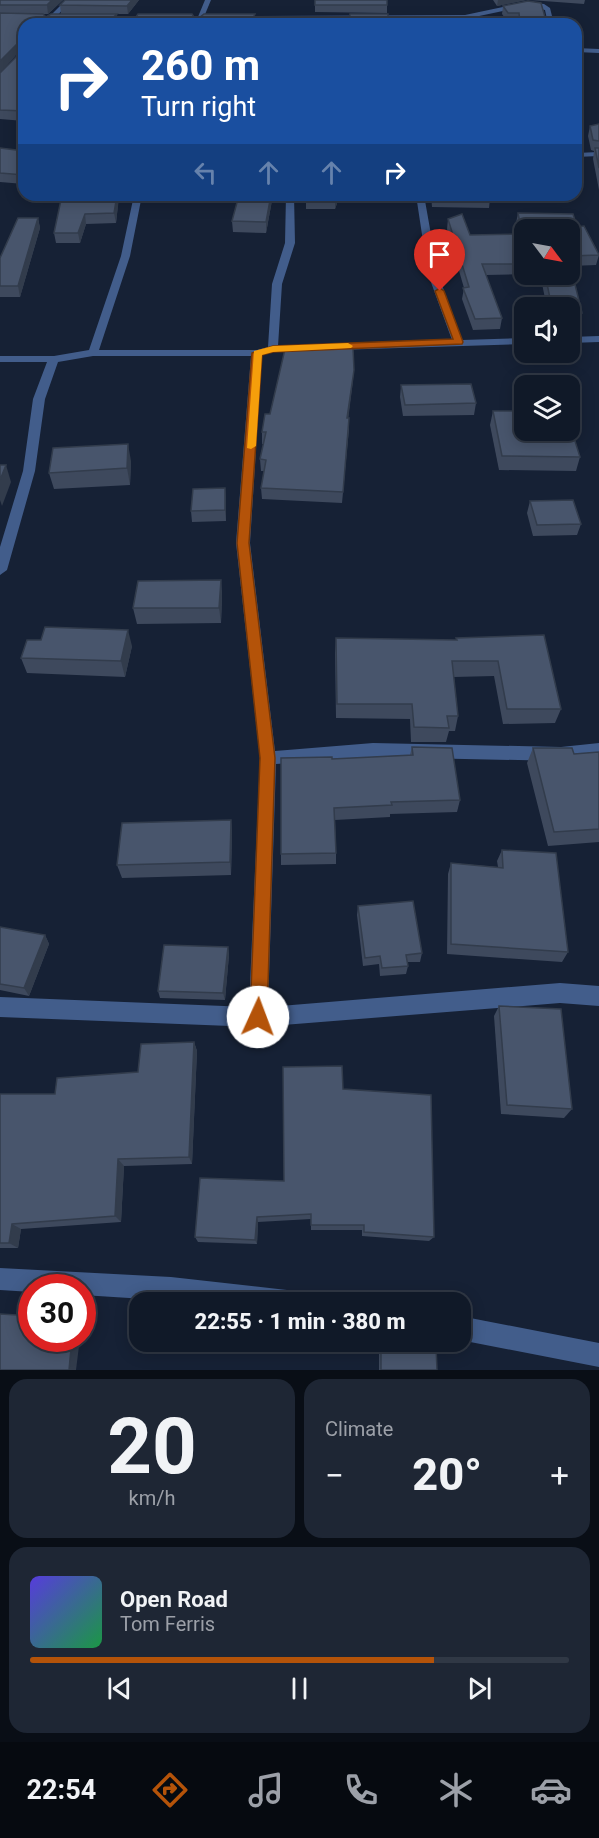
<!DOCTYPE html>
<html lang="en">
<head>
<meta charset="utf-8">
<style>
  :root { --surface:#101928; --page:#1e2634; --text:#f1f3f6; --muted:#9ca0a8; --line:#303845; --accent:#b45309 }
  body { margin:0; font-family:Roboto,sans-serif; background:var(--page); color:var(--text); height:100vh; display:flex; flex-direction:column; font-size:22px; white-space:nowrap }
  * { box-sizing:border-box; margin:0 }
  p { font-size:20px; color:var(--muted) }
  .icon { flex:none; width:33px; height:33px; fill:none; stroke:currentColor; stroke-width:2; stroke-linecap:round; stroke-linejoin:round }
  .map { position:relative; height:1370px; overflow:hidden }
  .side { display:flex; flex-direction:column; gap:9px; padding:9px; background:#090e16; flex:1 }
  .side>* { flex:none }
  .top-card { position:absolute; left:18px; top:18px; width:564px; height:183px; border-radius:18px; box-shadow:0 3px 15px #0003,0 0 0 2px var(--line); background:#1a4fa0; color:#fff; overflow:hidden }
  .needle { width:39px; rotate:122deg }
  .fabs { position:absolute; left:514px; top:219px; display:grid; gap:12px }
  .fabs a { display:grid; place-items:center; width:66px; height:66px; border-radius:12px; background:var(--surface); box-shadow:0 3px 15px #0003,0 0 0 2px var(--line); font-size:30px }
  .speed { position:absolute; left:18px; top:1274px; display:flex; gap:12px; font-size:30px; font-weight:700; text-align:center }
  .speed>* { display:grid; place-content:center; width:78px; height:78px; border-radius:50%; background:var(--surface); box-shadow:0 3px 15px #0003,0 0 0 2px var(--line); line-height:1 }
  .speed .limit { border:9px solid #d22; background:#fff; color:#111 }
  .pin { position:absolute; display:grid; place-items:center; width:51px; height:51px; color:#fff; margin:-62px -26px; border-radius:50% 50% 50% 0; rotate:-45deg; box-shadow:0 0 6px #0007 }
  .pin .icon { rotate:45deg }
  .me { position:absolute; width:66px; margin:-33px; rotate:2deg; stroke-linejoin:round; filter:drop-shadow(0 0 4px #0008) }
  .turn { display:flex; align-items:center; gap:21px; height:126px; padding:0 24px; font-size:27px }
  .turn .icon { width:78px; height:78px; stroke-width:2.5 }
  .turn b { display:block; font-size:42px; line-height:51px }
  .lanes { display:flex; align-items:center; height:57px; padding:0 24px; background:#0003; justify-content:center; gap:30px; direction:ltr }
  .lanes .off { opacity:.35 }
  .big { font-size:45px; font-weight:800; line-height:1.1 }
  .side .widget { flex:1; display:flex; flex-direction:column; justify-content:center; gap:9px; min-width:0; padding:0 21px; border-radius:18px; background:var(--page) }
  .side .dial { align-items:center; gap:0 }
  .dial b { font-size:78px; line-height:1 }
  .song { display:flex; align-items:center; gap:18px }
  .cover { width:72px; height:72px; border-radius:9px; background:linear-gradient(135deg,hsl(250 70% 55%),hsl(140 70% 35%)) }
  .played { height:6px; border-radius:3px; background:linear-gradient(90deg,var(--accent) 75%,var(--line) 75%) }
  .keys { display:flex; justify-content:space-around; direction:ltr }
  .heat { display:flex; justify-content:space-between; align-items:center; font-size:33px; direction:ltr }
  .side .tiles { flex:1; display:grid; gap:9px; grid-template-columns:1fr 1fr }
  .widget:last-child { grid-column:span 2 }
  .trip { position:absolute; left:129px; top:1292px; width:342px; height:60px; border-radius:18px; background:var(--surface); box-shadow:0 3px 15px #0003,0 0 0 2px var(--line); font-weight:800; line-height:60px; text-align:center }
  .menu { display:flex; height:96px; justify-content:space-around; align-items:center; background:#060a10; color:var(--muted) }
  .menu .icon { width:42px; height:42px }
  .menu .selected { color:var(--accent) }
  .menu b { font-size:27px; color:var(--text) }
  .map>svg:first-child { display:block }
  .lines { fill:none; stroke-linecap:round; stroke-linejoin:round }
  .minor { fill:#425d8b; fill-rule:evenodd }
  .wall { fill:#3e495d }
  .shaded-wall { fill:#323c4c }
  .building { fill:#48556c; stroke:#323c4c; stroke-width:1.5 }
  .route { fill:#b45309; stroke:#753606; stroke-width:1.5 }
  .slow { fill:#f59e0b }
</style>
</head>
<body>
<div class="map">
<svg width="599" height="1370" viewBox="0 0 599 1370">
  <rect width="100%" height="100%" fill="#162135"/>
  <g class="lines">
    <g class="minor">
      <path d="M66,0H72L49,24H42Z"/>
      <path d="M205,0H211L201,24H195Z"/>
      <path d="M527,2L544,4L550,8L554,24H548L545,10L527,6L465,19L234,20L231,18L234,16L465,15Z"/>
      <path d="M99,17H153L156,19L153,21L97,20Z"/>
      <path d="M576,48L599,49V53L576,52Z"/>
      <path d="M599,152V156L576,157V153Z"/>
      <path d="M134,195H142L130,256L99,350H257L268,347L272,284L285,243L286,195H294L295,243L282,284L278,346L452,340L428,274L416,195H424L438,274L462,340L525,338V344L273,352L262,355L250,543L275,751L373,743L561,747L599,743V757L561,761L373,757L276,764L268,1007L560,983L599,986V1006L560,1003L258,1027L0,1017V997L249,1007L260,758L236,543L251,356H93L58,362L45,399L35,471L7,570L0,575V547L23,471L33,399L47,362H0V356H54L89,350L121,256Z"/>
      <path d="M599,336V342L570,343V337Z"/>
      <path d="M0,1268L171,1277L287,1290L295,1294L299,1302H192L82,1295V1287H32V1292L0,1290Z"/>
      <path d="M460,1316L599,1343V1367L460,1340Z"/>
    </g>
  </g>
  <g class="wall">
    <path d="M0,0H63L48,14H40L46,17L118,23L24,24V121L0,119V73L24,48H22L0,73Z"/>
    <path d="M139,0L128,14H61L60,5Z"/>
    <path d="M315,0L387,5V13L315,12Z"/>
    <path d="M493,0H526L497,6Z"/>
    <path d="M530,0H585L584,4Z"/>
    <path d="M503,6L547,24H518V21H507L502,14Z"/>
    <path d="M599,124V190L593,159L594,151L591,150L588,136L590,126Z"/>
    <path d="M0,148L24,151V184L0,182Z"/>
    <path d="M62,195H119L116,223L86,224L80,243H56L54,233Z"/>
    <path d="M239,195H273L266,233L233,232L232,221Z"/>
    <path d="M303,195H340L335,209H306V195Z"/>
    <path d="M431,195H490V199L489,208L432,207Z"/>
    <path d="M518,213L577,227L599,255L596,265L571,266L582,313L579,324L570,323V308H547L540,274H570V230H525V274L486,275L502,318L500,329L473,330L462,299L464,288L447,229L448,219L470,235L518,234L516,223Z"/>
    <path d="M38,218L40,228L20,297H0V258Z"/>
    <path d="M354,370L348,418L349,429L342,503L262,499L261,488L264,471H261L260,459L264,444H262V432L270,414Z"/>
    <path d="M401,385L476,403L474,415L403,416L400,397Z"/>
    <path d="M493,411L580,457L576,471L499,470L490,425Z"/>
    <path d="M131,461L130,485L54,489L49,473Z"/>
    <path d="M225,488L226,500V521L192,522L191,511Z"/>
    <path d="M530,501L581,524L577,535L533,536L527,513Z"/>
    <path d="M221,580L222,596L221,623L137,624L133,608Z"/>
    <path d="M544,635L561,709L555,723L503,724L494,676L454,677L458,716L455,731H449L446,742H411L410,719L336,718L335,653L336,638L456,640V638Z"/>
    <path d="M132,646L125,677L27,673L21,658Z"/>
    <path d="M412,747L460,800L457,812L390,814V817L335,820L336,853V864L281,865V854L332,759L410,755Z"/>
    <path d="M533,748L574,754L599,752V842L548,846L527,763Z"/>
    <path d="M231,820L232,834L231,875L122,878L117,865Z"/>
    <path d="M502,850L568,952L562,962L447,954L448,874L451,863L498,867L497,861Z"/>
    <path d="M358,906L422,953L420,962H407L408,966L406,974L380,976L379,964L363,966L357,915Z"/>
    <path d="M0,927L45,935L49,944L29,996L0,990Z"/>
    <path d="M228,947L229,955L225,1000L160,998L158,991Z"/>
    <path d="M499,1006L572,1109L564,1118L501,1114L494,1016Z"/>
    <path d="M194,1042L197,1051L192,1164L124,1166L121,1222L21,1229L18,1248H0V1094H55L138,1072Z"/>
    <path d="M343,1089L434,1237L429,1241L362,1236V1230H311V1219L258,1222L257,1244L198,1242L195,1237L284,1181Z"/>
    <path d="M381,1342L437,1370H379V1343Z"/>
  </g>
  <g class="shaded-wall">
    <path d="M52,0H63L48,14L47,5Z"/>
    <path d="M132,0H139L128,14L127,6Z"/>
    <path d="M498,0H526L497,6Z"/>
    <path d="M117,14L118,23L117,24H105Z"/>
    <path d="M255,14V24H250Z"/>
    <path d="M21,40L22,48L0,73V61Z"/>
    <path d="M117,195H119V198L116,223L114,213Z"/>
    <path d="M271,195H273L266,233V222Z"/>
    <path d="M337,195H340L335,209V199Z"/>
    <path d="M85,214L86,224L80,243L78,233Z"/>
    <path d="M38,218L40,228L20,297L18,286Z"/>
    <path d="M354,370L353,381L347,429V418Z"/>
    <path d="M128,444L131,461L130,485L127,468Z"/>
    <path d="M6,465L11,482L2,506L0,500V480Z"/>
    <path d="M225,488L226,500V521L225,510Z"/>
    <path d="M221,580L222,596L221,623L219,608Z"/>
    <path d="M128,630L132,646L125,677L121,661Z"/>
    <path d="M231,820L232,834L231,875L230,862Z"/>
    <path d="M45,935L49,944L29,996L24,988Z"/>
    <path d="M228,947L229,955L225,1000L223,993Z"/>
    <path d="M194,1042L197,1051L192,1164L189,1157Z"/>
    <path d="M118,1159L124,1166L121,1222L115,1216Z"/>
    <path d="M257,1217L258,1222L257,1244L255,1240Z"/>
    <path d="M12,1224L21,1229L18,1248L9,1243Z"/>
    <path d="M72,1338H80L76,1370H69Z"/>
  </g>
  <g class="building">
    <path d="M0,0H52L47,5H0Z"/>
    <path d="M65,0H132L127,6L60,5Z"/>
    <rect x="315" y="0" width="72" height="5"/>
    <path d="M528,1L541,3L547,24H520L519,13H508L503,6Z"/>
    <path d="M0,13L43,14L46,17L51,14H117L105,24H24V111L0,110V73L24,49V40H21L0,61Z"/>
    <path d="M138,14H192L194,17H200L204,14H255L250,24H131Z"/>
    <path d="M350,14H388V24H349Z"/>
    <path d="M599,124V141L593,140L590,126Z"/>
    <path d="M0,148L24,151V175L0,173Z"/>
    <path d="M595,148H599V168Z"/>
    <path d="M62,195H117L114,213L85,214L78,233H54Z"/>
    <path d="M239,195H271L266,222L232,221Z"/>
    <path d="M306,195H337L335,199H306Z"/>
    <path d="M433,195H490V199L433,198Z"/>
    <path d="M518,213L573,214L577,227L584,226L599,255L570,256V230H525V264H482L502,318L475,319L463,288L469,287L448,219L462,214L470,235L522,234Z"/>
    <path d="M18,218H38L18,286H0V258Z"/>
    <path d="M570,264L582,313L570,312V308H552L545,274H570Z"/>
    <path d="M353,348L354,370L347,418H349L343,492L261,488L266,460L260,459L266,432H262L265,414H270L285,349Z"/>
    <path d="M471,384L476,403L405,405L401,385Z"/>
    <path d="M493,411H525V430H570V425L580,457L502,456Z"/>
    <path d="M128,444L127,468L49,473L53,448Z"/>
    <path d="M0,465H6L0,480Z"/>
    <path d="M225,488V510L191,511L193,489Z"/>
    <path d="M573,500L581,524L537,525L530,501Z"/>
    <path d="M221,580L219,608H133L138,581Z"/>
    <path d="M45,627L128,630L121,661L21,658L27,640H41Z"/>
    <path d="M544,635L561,709H507L498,661H452L458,716H447L449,728L414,727L412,704H337L336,638L457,640L456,638Z"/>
    <path d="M412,747L452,748L460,800L391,802L392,805L334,808L336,853L281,854V758L332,757V759L413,755Z"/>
    <path d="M533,748H572L574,754L599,752V829L554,832Z"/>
    <path d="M231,820L230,862L117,865L122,823Z"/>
    <path d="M502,850L556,853L568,952L451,944V863L503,868Z"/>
    <path d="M413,901L422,953L406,955L408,966L382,968L380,956L365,958L358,906Z"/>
    <path d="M0,927L45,935L24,988L0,984Z"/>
    <path d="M164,945L228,947L223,993L158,991Z"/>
    <path d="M499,1006L561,1009L572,1109L507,1105Z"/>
    <path d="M194,1042L189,1157L118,1159L115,1216L12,1224L9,1243H0V1094H55L57,1078L138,1072L141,1044Z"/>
    <path d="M342,1066L343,1089L431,1095L434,1237L364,1232V1225H311V1214L257,1217L255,1240L195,1237L200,1178L284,1181L283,1067Z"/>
    <path d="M32,1311V1338H72L69,1370H0V1314L17,1315L18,1312Z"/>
    <path d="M381,1342L436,1346L437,1370H381Z"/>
  </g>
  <path class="route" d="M440,288L444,291L463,342L462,344L273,352L262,355L249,543L275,758L267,1017L265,1023L258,1026L252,1023L250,1017L260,758L237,543L252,353L273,346L453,339L435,291Z"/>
  <path class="slow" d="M348,343L353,346L351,348L273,352L262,355L256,446L251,449L247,448L254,351L273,346Z"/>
</svg>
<div class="fabs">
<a><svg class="needle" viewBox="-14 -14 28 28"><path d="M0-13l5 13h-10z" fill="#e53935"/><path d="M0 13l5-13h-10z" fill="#9ca0a8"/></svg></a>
<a><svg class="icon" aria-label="sound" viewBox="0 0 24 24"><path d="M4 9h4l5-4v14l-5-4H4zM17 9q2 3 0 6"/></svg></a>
<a><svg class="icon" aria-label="layers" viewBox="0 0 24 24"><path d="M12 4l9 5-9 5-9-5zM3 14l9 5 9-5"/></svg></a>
</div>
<div class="speed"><div class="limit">30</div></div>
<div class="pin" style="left:440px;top:291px;background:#d93025"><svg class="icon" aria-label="arrive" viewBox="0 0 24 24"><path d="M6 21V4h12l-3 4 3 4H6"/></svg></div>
<svg class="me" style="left:258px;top:1017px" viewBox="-20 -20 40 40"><circle r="19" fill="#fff"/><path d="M0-13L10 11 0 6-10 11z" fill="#b45309"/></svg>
<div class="trip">22:55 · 1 min · 380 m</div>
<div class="top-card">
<div class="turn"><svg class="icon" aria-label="right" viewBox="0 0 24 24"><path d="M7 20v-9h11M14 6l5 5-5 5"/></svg><div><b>260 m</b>Turn right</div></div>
<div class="lanes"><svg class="icon off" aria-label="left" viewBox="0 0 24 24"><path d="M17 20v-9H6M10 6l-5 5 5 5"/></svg><svg class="icon off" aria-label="ahead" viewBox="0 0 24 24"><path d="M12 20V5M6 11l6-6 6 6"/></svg><svg class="icon off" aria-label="ahead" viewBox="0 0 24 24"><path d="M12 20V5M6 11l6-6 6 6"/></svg><svg class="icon" aria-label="right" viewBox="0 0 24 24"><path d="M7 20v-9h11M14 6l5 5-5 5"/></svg></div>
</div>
</div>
<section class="side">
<div class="tiles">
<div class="widget dial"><b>20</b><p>km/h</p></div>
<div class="widget"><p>Climate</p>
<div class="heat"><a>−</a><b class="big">20°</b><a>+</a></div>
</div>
<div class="widget">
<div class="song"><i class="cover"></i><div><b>Open Road</b><p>Tom Ferris</p></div></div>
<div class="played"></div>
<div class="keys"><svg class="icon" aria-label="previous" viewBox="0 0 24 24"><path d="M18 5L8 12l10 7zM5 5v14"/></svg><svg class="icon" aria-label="pause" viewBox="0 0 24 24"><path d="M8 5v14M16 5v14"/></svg><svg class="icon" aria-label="next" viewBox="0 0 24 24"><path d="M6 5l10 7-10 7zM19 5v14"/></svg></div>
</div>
</div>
</section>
<nav class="menu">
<b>22:54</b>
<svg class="icon selected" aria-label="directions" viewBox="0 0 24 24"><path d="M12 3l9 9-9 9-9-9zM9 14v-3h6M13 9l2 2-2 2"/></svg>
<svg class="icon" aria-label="music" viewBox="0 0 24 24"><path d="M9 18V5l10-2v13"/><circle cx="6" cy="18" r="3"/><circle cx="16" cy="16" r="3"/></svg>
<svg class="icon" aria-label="phone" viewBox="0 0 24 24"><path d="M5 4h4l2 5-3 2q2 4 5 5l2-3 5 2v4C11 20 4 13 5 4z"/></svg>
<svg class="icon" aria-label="climate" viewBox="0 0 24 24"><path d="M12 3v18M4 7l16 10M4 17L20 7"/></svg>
<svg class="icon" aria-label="car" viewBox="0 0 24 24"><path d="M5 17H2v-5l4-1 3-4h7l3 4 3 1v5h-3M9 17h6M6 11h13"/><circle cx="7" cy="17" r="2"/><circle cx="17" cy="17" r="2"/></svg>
</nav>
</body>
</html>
